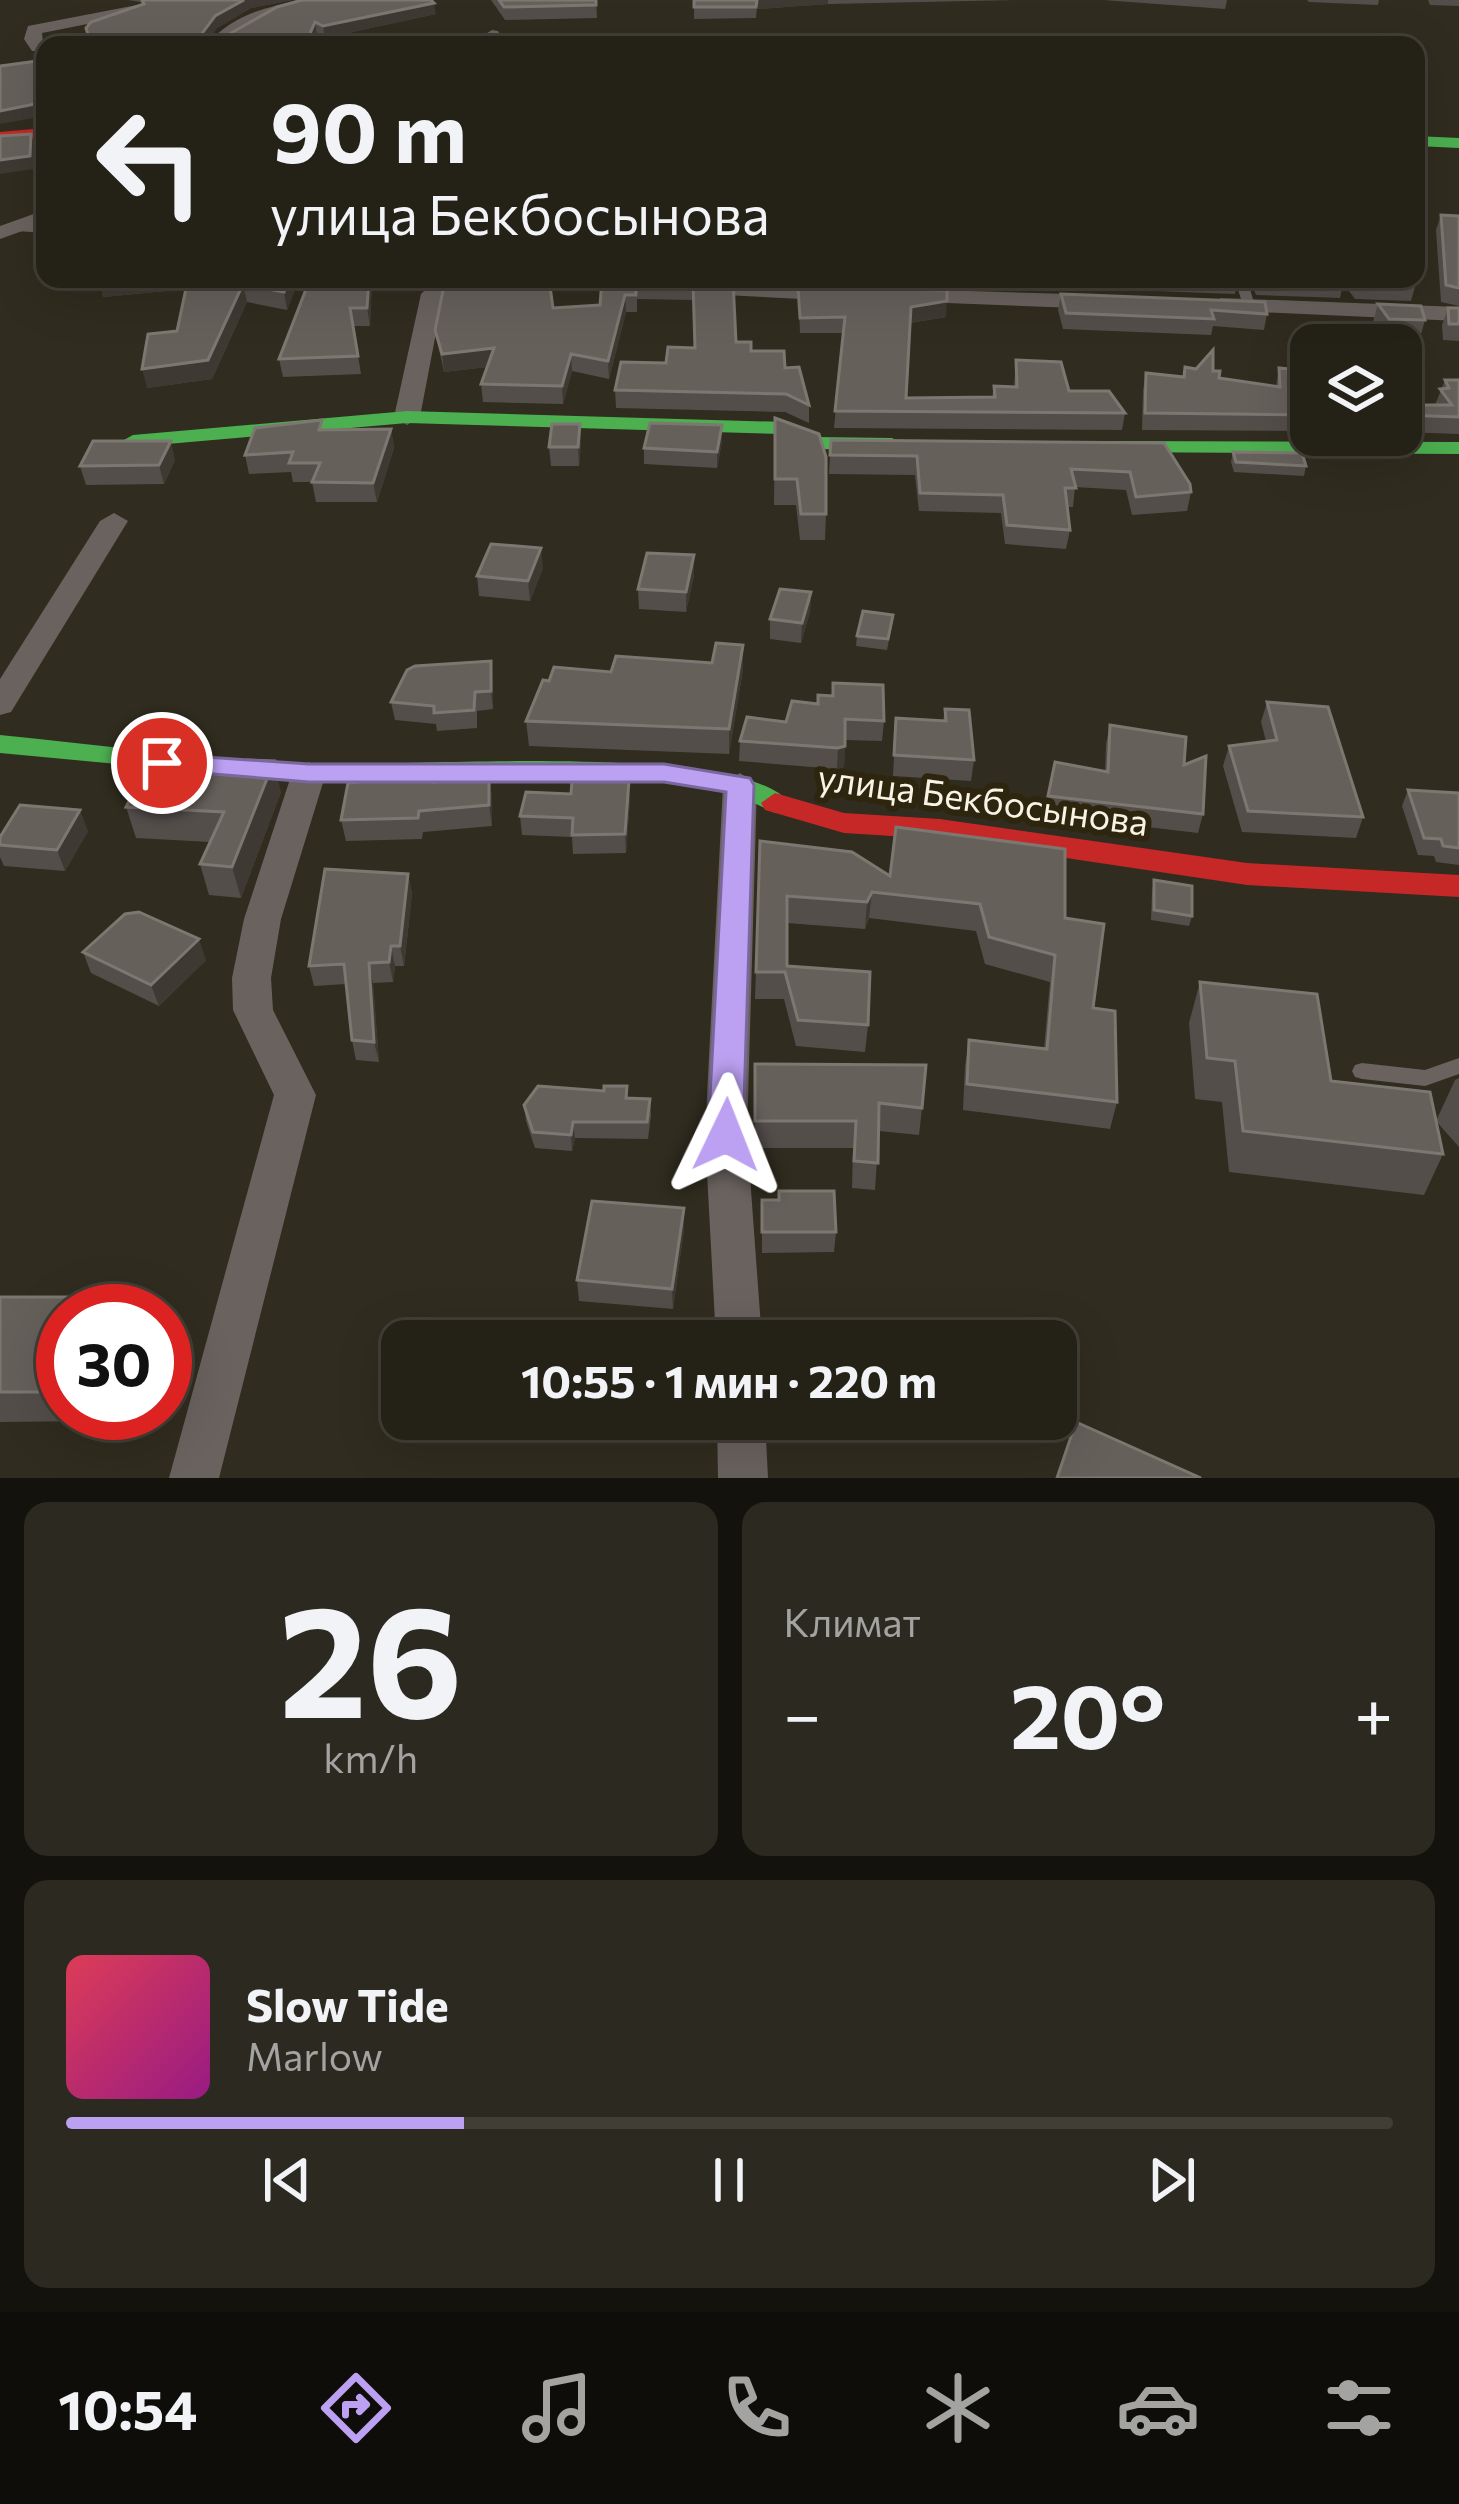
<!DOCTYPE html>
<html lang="ru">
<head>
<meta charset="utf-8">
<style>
  :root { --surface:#242117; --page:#2c2920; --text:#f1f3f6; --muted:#a3a3a1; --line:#413e36; --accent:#bca0f2 }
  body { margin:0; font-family:Commissioner,sans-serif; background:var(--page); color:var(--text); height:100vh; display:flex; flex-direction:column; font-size:45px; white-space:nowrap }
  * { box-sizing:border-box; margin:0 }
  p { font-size:39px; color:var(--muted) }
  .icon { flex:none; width:66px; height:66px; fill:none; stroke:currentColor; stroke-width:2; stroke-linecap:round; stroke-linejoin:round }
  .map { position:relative; height:1478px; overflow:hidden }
  .panel { display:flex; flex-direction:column; gap:24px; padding:24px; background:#14120d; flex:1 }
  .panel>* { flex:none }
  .banner { position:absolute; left:36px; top:36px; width:1389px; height:252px; border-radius:24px; box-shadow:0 12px 48px #0002,0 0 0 3px var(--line); background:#242117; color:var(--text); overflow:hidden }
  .buttons { position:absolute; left:1290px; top:324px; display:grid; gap:24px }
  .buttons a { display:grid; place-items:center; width:132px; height:132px; border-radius:24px; background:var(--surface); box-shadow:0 12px 48px #0002,0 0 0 3px var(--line); font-size:60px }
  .speed { position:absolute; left:36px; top:1284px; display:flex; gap:24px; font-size:60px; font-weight:700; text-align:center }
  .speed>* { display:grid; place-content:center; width:156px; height:156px; border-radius:50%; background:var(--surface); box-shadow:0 12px 48px #0002,0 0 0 3px var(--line); line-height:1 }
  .speed .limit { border:18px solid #d22; background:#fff; color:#111 }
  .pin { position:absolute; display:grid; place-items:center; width:102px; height:102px; color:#fff; margin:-51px; border:6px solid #fff; border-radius:50%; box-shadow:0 3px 12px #0007 }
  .me { position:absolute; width:132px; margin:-66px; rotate:2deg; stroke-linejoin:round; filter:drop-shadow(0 0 9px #0008) }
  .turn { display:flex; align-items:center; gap:42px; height:252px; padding:0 36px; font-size:54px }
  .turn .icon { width:156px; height:156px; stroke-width:2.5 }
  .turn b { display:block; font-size:84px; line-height:102px }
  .big { font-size:90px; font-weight:700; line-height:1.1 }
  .panel .tile { flex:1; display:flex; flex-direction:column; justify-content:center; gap:18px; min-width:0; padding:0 42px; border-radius:24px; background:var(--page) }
  .panel .dial { align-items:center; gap:0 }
  .dial b { font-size:156px; line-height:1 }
  .song { display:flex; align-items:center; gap:36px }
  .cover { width:144px; height:144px; border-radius:18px; background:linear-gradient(135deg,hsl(350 70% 55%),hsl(310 70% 35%)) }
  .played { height:12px; border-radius:6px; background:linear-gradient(90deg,var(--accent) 30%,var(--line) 30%) }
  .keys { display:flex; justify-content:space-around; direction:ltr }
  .heat { display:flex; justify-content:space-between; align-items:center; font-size:66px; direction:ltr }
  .panel .tiles { flex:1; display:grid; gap:24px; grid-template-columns:1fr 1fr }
  .tile:last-child { grid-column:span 2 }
  .trip { position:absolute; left:381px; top:1320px; width:696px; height:120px; border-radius:24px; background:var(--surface); box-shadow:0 12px 48px #0002,0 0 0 3px var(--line); font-weight:700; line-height:120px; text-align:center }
  .tabs { display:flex; height:192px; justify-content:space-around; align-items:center; background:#0e0d09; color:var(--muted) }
  .tabs .icon { width:84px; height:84px }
  .tabs .on { color:var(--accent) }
  .tabs b { font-size:54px; color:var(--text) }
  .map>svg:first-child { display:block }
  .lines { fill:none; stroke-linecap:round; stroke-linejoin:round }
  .lane { fill:#69625f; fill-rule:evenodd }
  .street { fill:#69625f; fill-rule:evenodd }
  .fast { fill:#4caf50; fill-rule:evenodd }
  .jam { fill:#c62828; fill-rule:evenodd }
  .wall { fill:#544e4b }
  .shaded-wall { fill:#3e3932 }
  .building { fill:#66605b; stroke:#7d7771; stroke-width:3 }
  .route { fill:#bca0f2; stroke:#7a689d; stroke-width:3 }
  .labels { text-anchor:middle; stroke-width:12; stroke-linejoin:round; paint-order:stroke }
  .street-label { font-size:36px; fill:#f8f3e5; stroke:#2d250e }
</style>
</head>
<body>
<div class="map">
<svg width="1459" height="1478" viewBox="0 0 1459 1478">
  <rect width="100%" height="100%" fill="#302c1f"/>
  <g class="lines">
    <g class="lane">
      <path d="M21,226L45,227V233L17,231L16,229Z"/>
      <path d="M1235,279H1247L1255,306L1253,308L1243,306Z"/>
      <path d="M1459,1058V1074L1425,1086L1362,1079L1355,1077L1352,1071L1355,1065L1362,1063L1425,1070Z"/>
    </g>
    <g class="street">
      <path d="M346,0L277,14L224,45H206C243,4 294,0 346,0Z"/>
      <path d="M137,5L143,13L42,33L44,51H32L24,39L28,26Z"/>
      <path d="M492,30L498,31L507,45H491L484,35Z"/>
      <path d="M45,210V223L0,239V226Z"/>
      <path d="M436,279H461L443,296L420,417L407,425L394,417L421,294Z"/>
      <path d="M539,279L840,287L851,294L840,301L550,286Z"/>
      <path d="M903,289L1103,295L1114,302L1103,309L895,301V291Z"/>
      <path d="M1221,298L1459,307V321L1213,310L1210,305Z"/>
      <path d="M114,513L128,521L11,712L0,715V679L100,521Z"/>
      <path d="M309,762L326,773L281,919L271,978L273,1010L316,1095L219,1478H169L274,1095L233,1010L232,978L244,919L292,773Z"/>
      <path d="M740,773L757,785L747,1135L762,1341H716L705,1135L723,785Z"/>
      <path d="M717,1419H765L768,1478H718Z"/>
    </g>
    <g class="fast">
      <path d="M1416,136L1459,138V148L1416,146Z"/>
      <path d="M407,411L785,422L815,437L892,438L903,444L892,450L811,449L781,434L407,423L133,447L122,441L133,435Z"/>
      <path d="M1108,441L1459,442V454L1100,452V442Z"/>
      <path d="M0,735C103,745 208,760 311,764C396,767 746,741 789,803L775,813L733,793L665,782H309L0,753Z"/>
    </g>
    <g class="jam">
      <path d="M45,128V138L0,142V132Z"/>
      <path d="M775,793L844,813L940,819L1247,863L1459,875V897L1247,885L940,839L844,833L765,810L761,803Z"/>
    </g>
  </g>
  <g class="wall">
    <path d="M128,0H292L251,8L217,28L211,36L224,37L277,7L436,14L325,38L317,34L312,45H91L142,5L141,2Z"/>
    <path d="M491,0H596L597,18L505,20Z"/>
    <path d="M694,0H1016L828,4L757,9L756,18L694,19Z"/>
    <path d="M1103,0H1227L1225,9Z"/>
    <path d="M1307,0H1379L1378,5L1309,2Z"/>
    <path d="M1428,0H1459V6L1430,5Z"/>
    <path d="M1441,215L1459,216V306L1441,302L1436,230Z"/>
    <path d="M70,279H170L166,291L103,297L101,288L72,289Z"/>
    <path d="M188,279H299L287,310L247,302L212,379L147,388L177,331Z"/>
    <path d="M310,279H372L370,326H353L361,374L283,377L279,359Z"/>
    <path d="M602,279H693L736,342L785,368L809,405V423L785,412L616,408L615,390L695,348L693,300L637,299V312H626L609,379L572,371L563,404L483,402L481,384L487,367L444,372L435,330L553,308L600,305Z"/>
    <path d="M843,279H944V283Z"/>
    <path d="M1051,279H1238L1235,294L1051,287Z"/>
    <path d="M1249,279H1415L1416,283L1411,301L1355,299L1343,283L1340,298L1256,295Z"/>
    <path d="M798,287L946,317L910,323L906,398L992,397L994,386L1014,387L1016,360L1069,391L1125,413L1122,430L834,428L843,333H800Z"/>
    <path d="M1061,294L1267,314L1264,330L1213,326L1211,335L1063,329L1058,310Z"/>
    <path d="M1378,304L1425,320L1420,338L1384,337L1373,322Z"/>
    <path d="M1448,308H1459V341L1443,340L1442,325Z"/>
    <path d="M1279,368L1310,371L1311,368V431L1142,430L1143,390L1146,373L1183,377L1213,371L1219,378L1276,386Z"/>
    <path d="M1445,380H1459V434L1401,432V405H1435Z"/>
    <path d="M775,418L826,514L825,540H800L796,505H774Z"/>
    <path d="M391,429L394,448L377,502H316L312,482H293L291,472L249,474L245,455L324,430Z"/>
    <path d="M831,440L1164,443L1191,492L1187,511L1132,515L1126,490L1075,487L1073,507H1067L1070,530L1066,549L1005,544L1001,513L919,511L915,475L829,474Z"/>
    <path d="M722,441L717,468L644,464V448Z"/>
    <path d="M581,442L579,466H551L549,447Z"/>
    <path d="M1233,452L1306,466L1304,476L1234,472L1231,462Z"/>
    <path d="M175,460L164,484L86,485L80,466Z"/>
    <path d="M543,568L530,601L479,596L477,576Z"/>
    <path d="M694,575L686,612L639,609L638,589Z"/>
    <path d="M811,592L810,612L801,643L770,639V619Z"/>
    <path d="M892,625L887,650L856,646L857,636Z"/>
    <path d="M743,645V669L729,754L529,746L526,721L549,681L611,672L712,663Z"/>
    <path d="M493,679V709L477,711V728L437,731L436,724L395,720L391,702Z"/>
    <path d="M792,701L884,721L882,741L845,740L844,767L837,769L739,761L740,741L786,722Z"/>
    <path d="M1267,702L1363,817L1356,838L1242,832L1223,766L1229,746L1266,741L1261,722Z"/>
    <path d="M945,709L974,760L971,781L893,776L896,718L943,721Z"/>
    <path d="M1110,725L1203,814L1198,833L1045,815L1055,762L1105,772L1106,744Z"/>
    <path d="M436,774L437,782L489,777L492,798V826L423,832L422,839L346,841L341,820Z"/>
    <path d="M1408,790L1459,793V865L1436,862L1434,856L1418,855L1402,806Z"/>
    <path d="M281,792L241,898L209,895L200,864L210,842L136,838L126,807Z"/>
    <path d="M630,799L626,853L573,854L572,837L522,835L520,816Z"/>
    <path d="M88,831L65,871L4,866L0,857V837Z"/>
    <path d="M760,841L890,876L1065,918L1093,1008L1117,1102L1110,1129L963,1110L965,1066L969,1040L1044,1049L1050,982L985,964L976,931L869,918L865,929L787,923V966L868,1025L865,1052L796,1046L784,999H755Z"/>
    <path d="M408,874L412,894L404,966H395L393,982L373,983L379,1062L356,1060L352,1040L346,984L314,986L309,966Z"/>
    <path d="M1154,880L1192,916L1189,926L1151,920L1152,891Z"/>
    <path d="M83,952L206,960L159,1006L91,973Z"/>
    <path d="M1200,982L1331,1081L1436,1121L1455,1080L1459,1078V1147L1436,1121L1443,1154L1424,1195L1229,1172L1222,1102L1195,1099L1189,1023Z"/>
    <path d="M755,1064L922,1108L919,1135L879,1131L875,1190L852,1188L853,1148H755Z"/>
    <path d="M627,1086L628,1098L650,1099L651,1115L648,1139L575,1138L572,1151L535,1148L526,1121L524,1105Z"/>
    <path d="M762,1200L836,1232L834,1252L762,1253Z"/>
    <path d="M684,1208V1229L673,1309L579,1301L577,1280Z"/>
    <path d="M0,1297H105L112,1311H63V1413H93L91,1421L0,1422Z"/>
  </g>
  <g class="shaded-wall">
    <path d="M244,0H292L251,8L217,28L205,45L200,36L215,16Z"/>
    <path d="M757,0H828V4L757,9L756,18Z"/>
    <path d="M434,3L436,14L325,38L323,26Z"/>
    <path d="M315,22L317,34L312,45H305Z"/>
    <path d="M45,102V116L0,124V111Z"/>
    <path d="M31,134L35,147L34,169L0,174V160Z"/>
    <path d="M99,279H170L166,291L103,297Z"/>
    <path d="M289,279H299L287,310L284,292Z"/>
    <path d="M369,279H372L370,326L367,308Z"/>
    <path d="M243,284L247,302L212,379L147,388L142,369Z"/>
    <path d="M625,295L626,312L609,379L608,361Z"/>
    <path d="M947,301L946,317L909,323L911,307Z"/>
    <path d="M494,348L496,366L444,372L442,354Z"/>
    <path d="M571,354L572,371L563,404L562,386Z"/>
    <path d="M580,424L581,442L579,466L578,447Z"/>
    <path d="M722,425V441L717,468V452Z"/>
    <path d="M391,429L394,448L377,502L373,483Z"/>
    <path d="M171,441L175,460L164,484L159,465Z"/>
    <path d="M541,548L543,568L530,601L528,581Z"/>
    <path d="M694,555V575L686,612V592Z"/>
    <path d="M811,592L810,612L801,643L802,623Z"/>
    <path d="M743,645V669L729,754V729Z"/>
    <path d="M491,661L493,679V709L491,691Z"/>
    <path d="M845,746L844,767L837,769L838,748Z"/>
    <path d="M274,761L281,792L241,898L232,867Z"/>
    <path d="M489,777L492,798V826L489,805Z"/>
    <path d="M629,780L630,799L626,853L625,834Z"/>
    <path d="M80,810L88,831L65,871L57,850Z"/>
    <path d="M408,874L412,894L404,966L400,946Z"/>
    <path d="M872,892L869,918L865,929L867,902Z"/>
    <path d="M199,939L206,960L159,1006L151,985Z"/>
    <path d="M391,946L395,966L393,982L389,962Z"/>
    <path d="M369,963L373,983L379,1062L374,1042Z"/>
    <path d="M573,1122L575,1138L572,1151L571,1135Z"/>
    <path d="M684,1208V1229L673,1309L672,1289Z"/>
    <path d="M105,1297L112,1311H100Z"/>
  </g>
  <g class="building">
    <path d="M142,0H244L215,16L200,36L224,37L277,7L302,0H431L434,3L323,26L315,22L305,45H91L86,28L91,22L144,4Z"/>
    <path d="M499,0H596V5L504,7Z"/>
    <path d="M694,0H757L756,7H694Z"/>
    <path d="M45,60V102L0,111V66Z"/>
    <path d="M31,134L30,156L0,160V136Z"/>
    <path d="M1441,215L1459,216V288L1446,285Z"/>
    <path d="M188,279H289L284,292L243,284L208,360L142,369L148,334L177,331Z"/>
    <path d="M310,279H369L367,308H350L358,356L279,359Z"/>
    <path d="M447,279H549L553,308L600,305L602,279L733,280L736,342H751V351H784L785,368L799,367L809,405L786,394L615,390L621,362L666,363L668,347L695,348L693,283L636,282V295H625L608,361L571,354L562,386L481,384L494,348L442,354L435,330L445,281Z"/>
    <path d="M1262,279H1342L1344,282Z"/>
    <path d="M1358,279H1415L1416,283L1360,281Z"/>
    <path d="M798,287L947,290V301L911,307L906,398L995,397L994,386L1017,387L1016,360L1061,362L1069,391H1109L1125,413L835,411L845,317L800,318Z"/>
    <path d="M1061,294L1265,302L1267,314L1211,310L1214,319L1066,313Z"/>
    <path d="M1378,304L1421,306L1425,320L1389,319Z"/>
    <path d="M1448,308H1459V324H1449Z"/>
    <path d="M1213,350V371H1220L1219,378L1280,387L1279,368L1311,371V415L1145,413L1146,373L1184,377L1185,367L1196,369Z"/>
    <path d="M1445,380H1459V417L1403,415L1401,405H1452L1440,389L1449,388Z"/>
    <path d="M775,418L819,434L826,457V514H801L797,479H775Z"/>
    <path d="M322,420L319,430L391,429L373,483L312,482L320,463H289L293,452L245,455L255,428Z"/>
    <path d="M650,423L722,425L717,452L644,448Z"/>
    <path d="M552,424H580L578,447H549Z"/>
    <path d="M831,440L1164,443L1190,484L1191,492L1136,497L1130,472L1071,469L1076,488H1065L1070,530L1007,525L1003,495L920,493L917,456L830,455Z"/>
    <path d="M93,441H171L159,465L80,466Z"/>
    <path d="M1233,452L1302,453L1306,466L1236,462Z"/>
    <path d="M491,544L541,548L528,581L477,576Z"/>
    <path d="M647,553L694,555L686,592L638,589Z"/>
    <path d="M780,589L811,592L802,623L770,619Z"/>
    <path d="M863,611L893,615L888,639L857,636Z"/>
    <path d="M716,643L743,645L729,729L526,721L543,680L549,681L554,667L611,672L616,656L712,663Z"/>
    <path d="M491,661V691L475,692L474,710L434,713V706L391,702L407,670L415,666Z"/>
    <path d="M833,683L883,685L884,721L845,719V746L838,748L740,741L747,717L786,722L792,701L818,704V695L833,696Z"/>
    <path d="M1267,702L1328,707L1363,817L1248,811L1229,746L1277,740Z"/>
    <path d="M945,709L969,710L974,760L894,755L896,718L946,721Z"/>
    <path d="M1110,725L1186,737L1184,765L1206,756L1203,814L1048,796L1055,762L1108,772Z"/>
    <path d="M247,760L274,761L232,867L200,864L224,812L126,807L146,767L241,772Z"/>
    <path d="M436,774L434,782L489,777V805L419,811L418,818L341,820L348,783Z"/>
    <path d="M629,780L625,834L572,835L573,818L520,816L526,792L571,794L572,781Z"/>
    <path d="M1408,790L1459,793V848L1443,846L1441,839L1424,838Z"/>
    <path d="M20,805L80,810L57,850L0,845V837Z"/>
    <path d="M896,827L1065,849V918L1104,924L1093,1008L1115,1011L1117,1102L967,1084L969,1040L1047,1049L1055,955L989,937L980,904L872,892L867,902L787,896V966L870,972L868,1025L798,1020L785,972H756L760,841L852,852L890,876Z"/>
    <path d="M325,869L408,874L400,946H391L389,962L369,963L374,1042L352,1040L344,964L309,966Z"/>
    <path d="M1154,880L1192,886V916L1154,910Z"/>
    <path d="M139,912L199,939L151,985L83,952L125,914Z"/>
    <path d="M1200,982L1317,994L1331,1081L1430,1092L1443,1154L1243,1131L1235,1061L1207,1058Z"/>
    <path d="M755,1064L926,1065L922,1108L879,1103L878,1163L854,1161L856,1121H755Z"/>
    <path d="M538,1086L604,1091V1086H627L626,1098L650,1099L647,1122H573L571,1135L533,1132L524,1105Z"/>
    <path d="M779,1191H834L836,1232H762V1200H779Z"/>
    <path d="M592,1201L684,1208L672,1289L577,1280Z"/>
    <path d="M0,1297H105L100,1311H63V1392H0Z"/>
    <path d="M1076,1422L1201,1478H1057Z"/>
  </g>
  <path class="route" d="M162,754L309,764H664L750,778L754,785L743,1135L738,1146L726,1150L713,1146L708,1135L726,792L664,782H309L152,769L148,763Z"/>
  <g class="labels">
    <g class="street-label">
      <text transform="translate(983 800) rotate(8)" y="13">улица Бекбосынова</text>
    </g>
  </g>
</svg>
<div class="buttons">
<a><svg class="icon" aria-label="layers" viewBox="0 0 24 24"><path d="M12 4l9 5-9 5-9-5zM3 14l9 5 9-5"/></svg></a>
</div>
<div class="speed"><div class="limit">30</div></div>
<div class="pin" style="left:162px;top:763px;background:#d93025"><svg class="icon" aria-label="arrive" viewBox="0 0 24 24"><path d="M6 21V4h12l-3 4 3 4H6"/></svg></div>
<svg class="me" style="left:726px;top:1135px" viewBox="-20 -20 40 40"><path d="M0-17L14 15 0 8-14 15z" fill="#bca0f2" stroke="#fff" stroke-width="4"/></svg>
<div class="trip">10:55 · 1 мин · 220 m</div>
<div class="banner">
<div class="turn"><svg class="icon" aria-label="left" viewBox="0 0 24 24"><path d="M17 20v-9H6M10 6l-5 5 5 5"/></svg><div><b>90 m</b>улица Бекбосынова</div></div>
</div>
</div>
<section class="panel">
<div class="tiles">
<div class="tile dial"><b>26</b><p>km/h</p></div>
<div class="tile"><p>Климат</p>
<div class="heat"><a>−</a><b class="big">20°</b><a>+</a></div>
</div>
<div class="tile">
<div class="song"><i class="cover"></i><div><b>Slow Tide</b><p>Marlow</p></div></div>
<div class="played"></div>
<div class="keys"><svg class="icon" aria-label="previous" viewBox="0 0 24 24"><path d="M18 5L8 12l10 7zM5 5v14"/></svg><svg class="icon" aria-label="pause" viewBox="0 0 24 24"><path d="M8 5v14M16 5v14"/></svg><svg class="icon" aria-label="next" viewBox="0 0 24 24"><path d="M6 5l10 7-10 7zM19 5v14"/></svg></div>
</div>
</div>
</section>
<nav class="tabs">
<b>10:54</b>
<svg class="icon on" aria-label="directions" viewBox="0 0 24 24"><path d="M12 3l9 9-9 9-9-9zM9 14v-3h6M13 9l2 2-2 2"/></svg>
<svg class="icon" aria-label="music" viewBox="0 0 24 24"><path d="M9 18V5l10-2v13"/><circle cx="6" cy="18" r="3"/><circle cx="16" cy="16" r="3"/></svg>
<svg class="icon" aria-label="phone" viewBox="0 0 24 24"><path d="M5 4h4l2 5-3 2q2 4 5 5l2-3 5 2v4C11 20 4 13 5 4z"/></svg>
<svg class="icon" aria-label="climate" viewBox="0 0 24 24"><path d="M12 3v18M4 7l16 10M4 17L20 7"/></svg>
<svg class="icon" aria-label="car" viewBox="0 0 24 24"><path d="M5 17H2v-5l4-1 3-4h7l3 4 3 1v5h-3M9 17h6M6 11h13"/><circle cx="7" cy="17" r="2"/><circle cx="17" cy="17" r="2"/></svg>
<svg class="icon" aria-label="filters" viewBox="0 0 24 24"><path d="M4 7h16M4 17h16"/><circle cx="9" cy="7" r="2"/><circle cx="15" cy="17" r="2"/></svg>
</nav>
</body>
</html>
